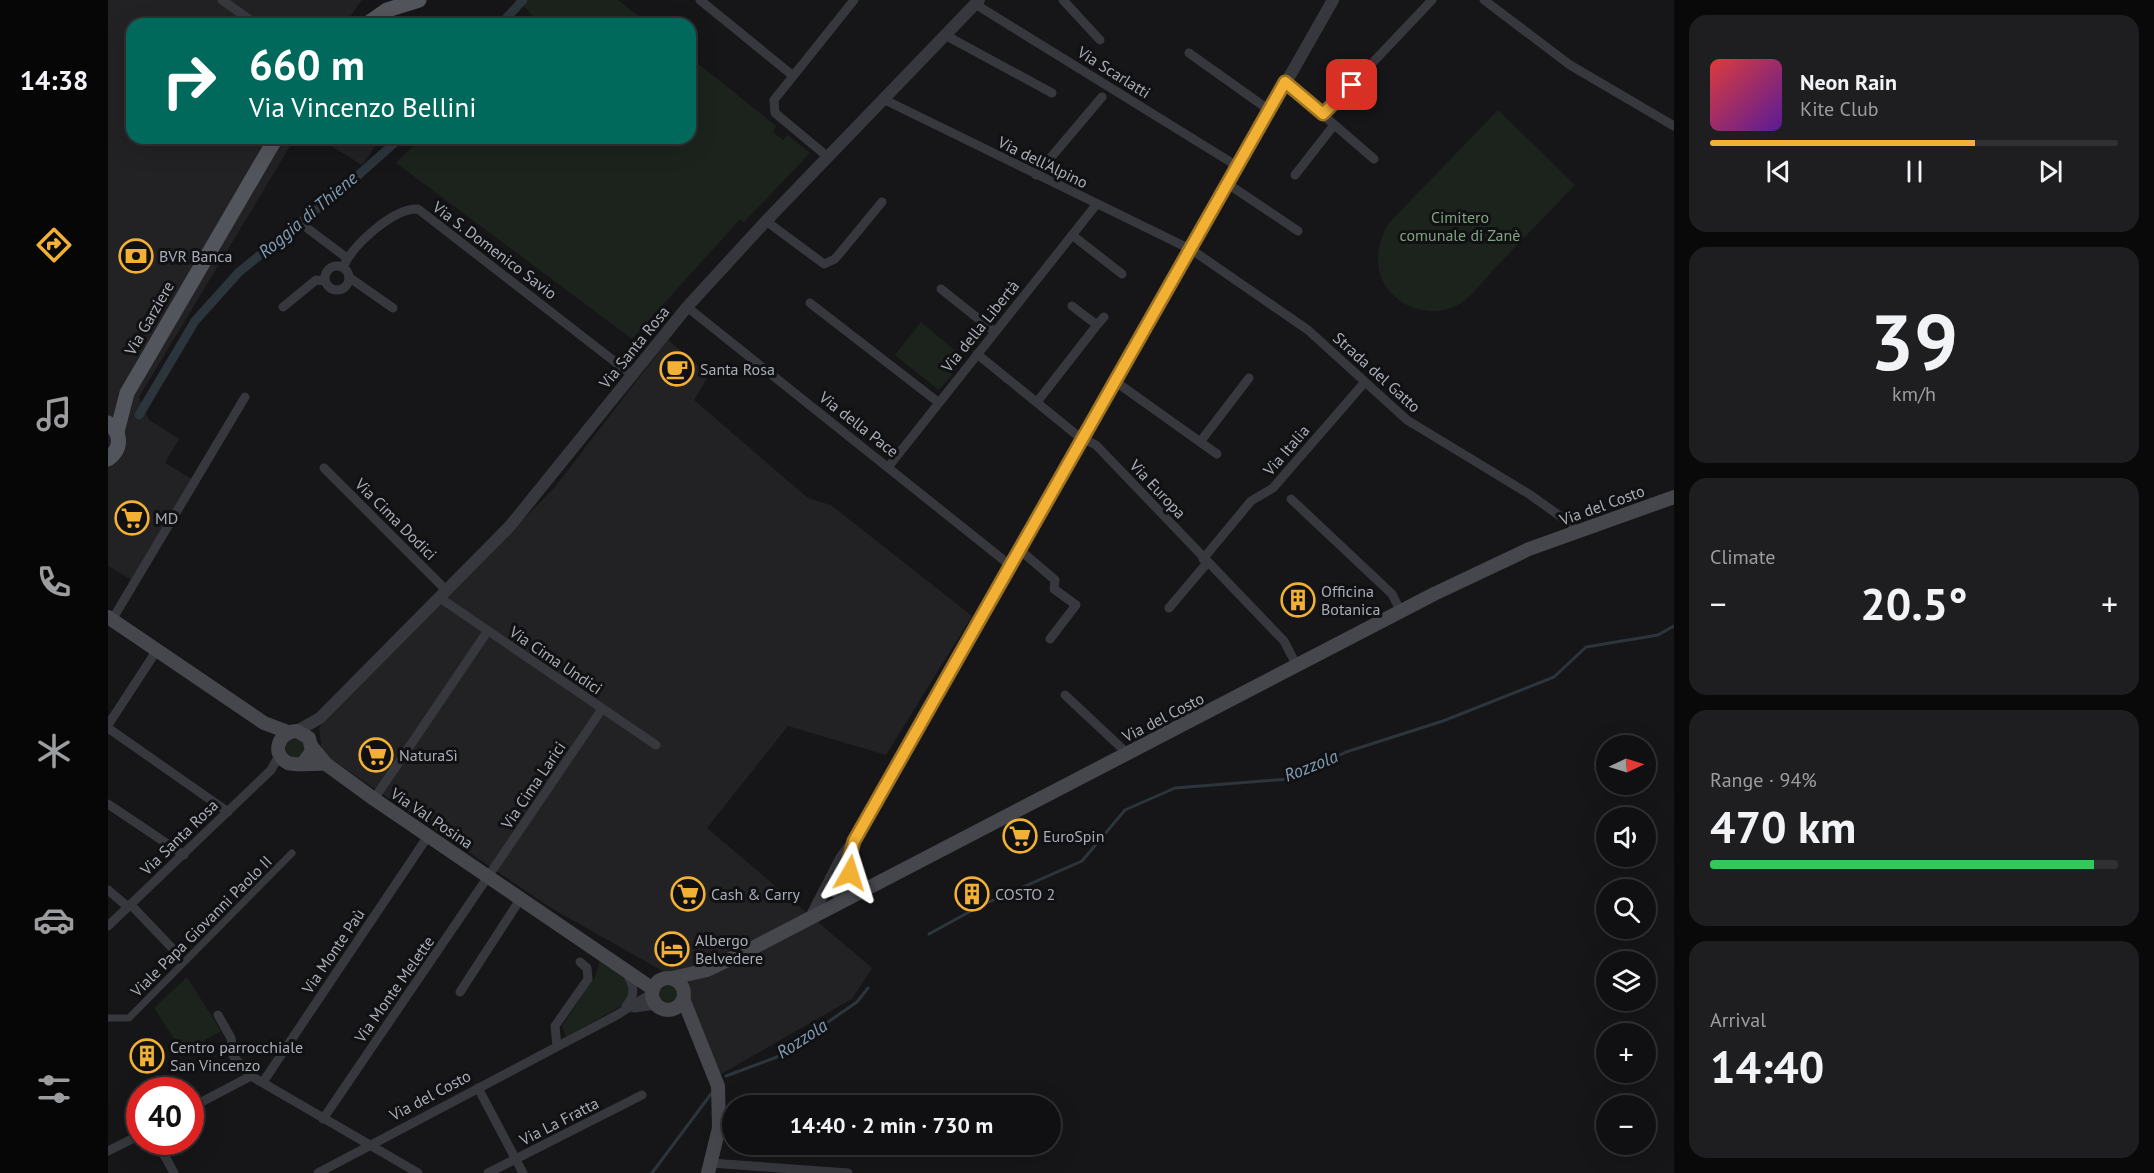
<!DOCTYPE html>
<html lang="en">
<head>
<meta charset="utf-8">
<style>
  :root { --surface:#101012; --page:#1e1e20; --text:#f1f3f6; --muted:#9c9d9f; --line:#303032; --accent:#f2b134 }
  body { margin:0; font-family:"PT Sans",sans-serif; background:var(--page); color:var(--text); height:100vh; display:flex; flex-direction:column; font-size:22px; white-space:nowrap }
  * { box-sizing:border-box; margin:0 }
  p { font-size:20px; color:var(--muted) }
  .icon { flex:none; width:33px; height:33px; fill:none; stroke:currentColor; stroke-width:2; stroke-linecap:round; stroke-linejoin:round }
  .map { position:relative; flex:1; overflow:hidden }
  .panel { display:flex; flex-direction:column; gap:15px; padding:15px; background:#09090a; width:480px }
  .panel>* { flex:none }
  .guide { position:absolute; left:18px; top:18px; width:570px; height:126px; border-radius:18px; box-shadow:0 6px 24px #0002,0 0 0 2px var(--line); background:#00695c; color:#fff; overflow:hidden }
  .needle { width:39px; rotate:86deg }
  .controls { position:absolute; left:1488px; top:735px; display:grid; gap:12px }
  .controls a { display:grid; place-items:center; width:60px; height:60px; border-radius:50%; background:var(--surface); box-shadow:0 6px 24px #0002,0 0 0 2px var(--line); font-size:30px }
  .speed { position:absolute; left:18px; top:1077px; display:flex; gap:12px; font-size:30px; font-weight:700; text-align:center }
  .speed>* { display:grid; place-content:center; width:78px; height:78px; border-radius:50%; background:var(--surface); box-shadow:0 6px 24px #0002,0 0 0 2px var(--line); line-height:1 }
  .speed .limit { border:9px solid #d22; background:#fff; color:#111 }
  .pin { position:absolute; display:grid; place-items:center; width:51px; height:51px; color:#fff; margin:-26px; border-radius:12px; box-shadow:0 3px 9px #0006 }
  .me { position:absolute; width:66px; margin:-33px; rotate:6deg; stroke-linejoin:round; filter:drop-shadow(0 0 4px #0008) }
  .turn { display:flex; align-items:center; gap:21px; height:126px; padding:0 24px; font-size:27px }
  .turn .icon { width:78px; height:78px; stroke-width:2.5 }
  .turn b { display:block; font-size:42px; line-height:51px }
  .big { font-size:45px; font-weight:700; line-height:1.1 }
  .panel .card { flex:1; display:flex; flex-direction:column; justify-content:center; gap:9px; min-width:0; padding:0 21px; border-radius:18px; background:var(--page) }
  .panel .dial { align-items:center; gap:0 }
  .dial b { font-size:78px; line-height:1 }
  .song { display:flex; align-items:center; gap:18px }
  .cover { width:72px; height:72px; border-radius:9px; background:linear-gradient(135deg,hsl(0 70% 55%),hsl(270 70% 35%)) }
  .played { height:6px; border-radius:3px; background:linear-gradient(90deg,var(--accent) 65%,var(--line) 65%) }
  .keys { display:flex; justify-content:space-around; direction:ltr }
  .heat { display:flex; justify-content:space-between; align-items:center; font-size:33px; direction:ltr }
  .charge { height:9px; border-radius:4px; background:linear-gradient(90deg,#34c759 94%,var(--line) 0) }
  .trip { position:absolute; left:614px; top:1095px; width:339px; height:60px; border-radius:30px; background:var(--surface); box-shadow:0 6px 24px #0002,0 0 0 2px var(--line); font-weight:700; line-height:60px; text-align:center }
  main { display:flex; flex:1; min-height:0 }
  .tab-bar { display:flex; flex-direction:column; width:108px; justify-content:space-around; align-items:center; background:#060607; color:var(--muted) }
  .tab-bar .icon { width:42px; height:42px }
  .tab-bar .active { color:var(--accent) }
  .tab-bar b { font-size:27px; color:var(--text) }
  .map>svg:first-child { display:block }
  .built { fill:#222225 }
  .green { fill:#1c231d }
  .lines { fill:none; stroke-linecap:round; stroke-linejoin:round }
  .stream { stroke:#2c353c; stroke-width:3 }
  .canal { stroke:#2c353c; stroke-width:9 }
  .pedestrian { stroke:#37383d; stroke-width:7 }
  .minor { stroke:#37383d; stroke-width:9 }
  .tertiary { stroke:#37383d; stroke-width:12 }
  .secondary { stroke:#45474d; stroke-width:14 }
  .primary { stroke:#53555c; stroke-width:15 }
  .route-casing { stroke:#9d7322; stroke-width:15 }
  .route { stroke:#f2b134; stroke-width:10 }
  .labels { text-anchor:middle; stroke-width:6; stroke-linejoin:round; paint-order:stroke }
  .street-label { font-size:16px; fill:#a8adb8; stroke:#111113 }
  .park-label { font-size:16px; fill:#7fa381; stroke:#111113 }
  .poi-label { font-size:16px; fill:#a8adb8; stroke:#111113; text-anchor:start }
  .water-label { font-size:18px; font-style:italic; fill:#7f9bb3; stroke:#111113 }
</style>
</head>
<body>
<main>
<nav class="tab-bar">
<b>14:38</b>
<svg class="icon active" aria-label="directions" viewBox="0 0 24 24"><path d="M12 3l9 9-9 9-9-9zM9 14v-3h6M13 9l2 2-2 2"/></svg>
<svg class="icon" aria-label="music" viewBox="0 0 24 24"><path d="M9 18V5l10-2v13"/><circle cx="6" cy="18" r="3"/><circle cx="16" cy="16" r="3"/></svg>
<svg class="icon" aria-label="phone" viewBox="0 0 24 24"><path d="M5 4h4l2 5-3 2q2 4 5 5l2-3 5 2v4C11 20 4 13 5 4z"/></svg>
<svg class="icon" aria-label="climate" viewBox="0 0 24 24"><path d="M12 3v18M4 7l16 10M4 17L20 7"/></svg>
<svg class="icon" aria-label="car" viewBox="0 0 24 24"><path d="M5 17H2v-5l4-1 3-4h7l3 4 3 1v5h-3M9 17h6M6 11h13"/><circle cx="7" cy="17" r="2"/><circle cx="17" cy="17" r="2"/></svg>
<svg class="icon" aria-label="filters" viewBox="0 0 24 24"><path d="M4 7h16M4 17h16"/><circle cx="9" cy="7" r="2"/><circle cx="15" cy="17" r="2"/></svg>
</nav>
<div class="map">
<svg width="1566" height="1173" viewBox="0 0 1566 1173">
  <rect width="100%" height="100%" fill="#161618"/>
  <g class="built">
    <path d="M0,0H254L237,24H24V138H187L31,397L41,420L71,439L57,463L84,479L24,580L0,566Z"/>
    <path d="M210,138H273L254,165Z"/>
    <path d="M560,340L601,375L586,400L700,498L723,505L864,616L778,755L680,726L599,828L764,968L744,999L613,1074L576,983L443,908L214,753L211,728L447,487Z"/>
  </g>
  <g class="green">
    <path d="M420,0H510L541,24H427L429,21L415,5Z"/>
    <path d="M582,57L668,126L665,132L675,140L680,135L702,153L636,222L632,219L524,339L288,163L313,138H582Z"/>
    <path d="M1390,110L1467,185C1441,212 1414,240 1388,267C1377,278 1366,295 1353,303C1327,319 1293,310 1277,285C1265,265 1270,243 1280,224Z"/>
    <path d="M813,322L857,359L831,390L787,355Z"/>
    <path d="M186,735L200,742L194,758L183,757L178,752V744Z"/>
    <path d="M492,958L520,982L524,989L517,1004L458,1037L454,1026L488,975Z"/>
    <path d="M79,977L113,1031L75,1052L46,1008Z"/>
    <circle cx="560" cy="995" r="11"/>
  </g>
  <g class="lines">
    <g class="stream">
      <path d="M821,934L872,906L974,861L1017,810L1067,788L1181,779L1238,752L1335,721L1446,677L1478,647L1550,635L1566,626"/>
      <path d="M618,1076L669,1057L749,1002L760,988"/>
      <path d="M544,1173L603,1094"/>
    </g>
    <g class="canal">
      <path d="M393,24L415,0"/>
      <path d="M31,415L87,321L131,272L246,179L292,138"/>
    </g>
    <path class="pedestrian" d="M0,1018H21L184,853"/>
    <g class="minor">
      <path d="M114,0L148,24"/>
      <path d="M592,0L684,75"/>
      <path d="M955,0L992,40"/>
      <path d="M1376,0L1462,65L1566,126"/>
      <path d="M867,4L1129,166"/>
      <path d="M837,35L944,93"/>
      <path d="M1081,53L1161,110"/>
      <path d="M1177,82L1266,159"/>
      <path d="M775,99L1084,250L1200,330L1299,420L1421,494L1463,524L1467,532"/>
      <path d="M1216,114L1324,0"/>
      <path d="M720,157L667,113L666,100L746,0"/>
      <path d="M928,175L994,97"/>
      <path d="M1187,175L1226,125"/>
      <path d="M1120,184L1190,231"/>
      <path d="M658,221L716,264L727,259L774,202"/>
      <path d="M199,228L239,258"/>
      <path d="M964,235L1014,274"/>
      <circle cx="229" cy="278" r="12"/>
      <path d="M235,267C245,245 285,208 310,209L524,375"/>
      <path d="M242,278L285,308"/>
      <path d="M833,289L887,332"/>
      <path d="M702,303L830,402"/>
      <path d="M964,306L989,325L996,317"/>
      <path d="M175,307L208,280L217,281"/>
      <path d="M579,307L903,566"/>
      <path d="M869,354L970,436L988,445L1176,641L1189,666"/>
      <path d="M1008,382L1109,454"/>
      <path d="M929,402L989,325"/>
      <path d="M1092,442L1141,378"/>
      <path d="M781,466L988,205"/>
      <path d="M216,468L339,591"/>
      <path d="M1183,499L1284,594L1293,612"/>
      <path d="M912,550L947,580L946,589L968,605L942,639"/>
      <path d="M1095,559L1143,501L1165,488L1256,383"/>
      <path d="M332,598L548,745"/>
      <path d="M1061,608L1099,563"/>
      <path d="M4,620L137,397"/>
      <path d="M957,695L1020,754"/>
      <path d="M0,725L49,650"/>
      <path d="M0,728L120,812"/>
      <path d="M266,799L379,632"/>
      <path d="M0,804L76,855"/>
      <path d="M0,890L20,907"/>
      <path d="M23,905L65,949"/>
      <path d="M0,926L163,770L172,754"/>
      <path d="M352,992L413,898"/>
      <path d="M518,1006C528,995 526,986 519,974"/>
      <path d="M526,1008L548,1005"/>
      <path d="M110,1015L123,1038L125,1056L143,1076L310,1173"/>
      <path d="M449,1046L447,1026L480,979L479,968L472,962"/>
      <path d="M155,1082L320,836"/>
      <path d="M370,1088L415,1173"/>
      <path d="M82,1108L143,1076"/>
      <path d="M215,1119L494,709"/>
      <path d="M49,1142L66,1173"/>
      <path d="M0,1151L32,1135"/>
      <path d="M603,1163L740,1173"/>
      <path d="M210,1173L509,1015L544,993"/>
      <path d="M380,1173L534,1095"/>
    </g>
    <g class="tertiary">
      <path d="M189,731L212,718L402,526L579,307L658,221L871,0"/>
      <path d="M744,848L740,868L750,893"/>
      <path d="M723,878L725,888L735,900"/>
      <path d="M703,917L734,857L746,841L1225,0"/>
    </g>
    <g class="secondary">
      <path d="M0,617L156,723L180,732"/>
      <path d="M204,747L218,764L266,799L545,989"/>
      <path d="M196,762L204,751L201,738L189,731C171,731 162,754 180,763C187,766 209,763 218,764"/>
      <circle cx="560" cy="994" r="16"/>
      <path d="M564,978L599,970L635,953L1326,594L1421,549L1566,497"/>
      <path d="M576,1001L610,1086L611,1128L600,1173"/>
    </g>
    <g class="primary">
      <path d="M259,24L279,10L311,0"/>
      <path d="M0,423C14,433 14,449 0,459"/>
      <path d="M9,432L19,393L168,138"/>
    </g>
  </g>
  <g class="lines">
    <g class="route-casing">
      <path id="route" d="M742,873L740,863L746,841L1177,82L1215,114L1244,85"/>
    </g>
    <use href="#route" class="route"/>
  </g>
  <defs>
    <g id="bank-ring" transform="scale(1.725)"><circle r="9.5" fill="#111113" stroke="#f2b134" stroke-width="1.5"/><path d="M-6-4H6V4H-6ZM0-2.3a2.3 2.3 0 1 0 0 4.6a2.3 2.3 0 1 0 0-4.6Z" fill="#f2b134"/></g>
    <g id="cafe-ring" transform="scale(1.725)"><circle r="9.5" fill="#111113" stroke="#f2b134" stroke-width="1.5"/><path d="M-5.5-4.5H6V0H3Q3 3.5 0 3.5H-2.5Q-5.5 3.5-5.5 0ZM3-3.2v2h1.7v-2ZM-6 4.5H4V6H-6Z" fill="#f2b134"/></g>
    <g id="supermarket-ring" transform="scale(1.725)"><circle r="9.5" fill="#111113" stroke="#f2b134" stroke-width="1.5"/><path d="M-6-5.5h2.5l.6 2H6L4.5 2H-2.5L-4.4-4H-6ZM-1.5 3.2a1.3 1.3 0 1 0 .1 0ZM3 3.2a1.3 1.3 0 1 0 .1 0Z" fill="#f2b134"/></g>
    <g id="building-ring" transform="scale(1.725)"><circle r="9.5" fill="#111113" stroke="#f2b134" stroke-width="1.5"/><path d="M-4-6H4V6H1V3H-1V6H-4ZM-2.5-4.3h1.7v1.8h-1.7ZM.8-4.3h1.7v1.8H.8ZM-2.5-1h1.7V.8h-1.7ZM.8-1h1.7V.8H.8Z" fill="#f2b134"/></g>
    <g id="hotel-ring" transform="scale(1.725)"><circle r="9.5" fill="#111113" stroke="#f2b134" stroke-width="1.5"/><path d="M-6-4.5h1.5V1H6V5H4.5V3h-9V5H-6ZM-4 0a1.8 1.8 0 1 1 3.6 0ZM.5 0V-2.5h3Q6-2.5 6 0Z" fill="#f2b134"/></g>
  </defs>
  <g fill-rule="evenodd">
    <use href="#bank-ring" x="28" y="256"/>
    <use href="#cafe-ring" x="569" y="369"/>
    <use href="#supermarket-ring" x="24" y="518"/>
    <use href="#building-ring" x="1190" y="600"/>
    <use href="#supermarket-ring" x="268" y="755"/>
    <use href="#supermarket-ring" x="912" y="836"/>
    <use href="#supermarket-ring" x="580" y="894"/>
    <use href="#building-ring" x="864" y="894"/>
    <use href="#hotel-ring" x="564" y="949"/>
    <use href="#building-ring" x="39" y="1056"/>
  </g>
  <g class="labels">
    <g class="street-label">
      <text transform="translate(1006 72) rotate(32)" y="6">Via Scarlatti</text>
      <text transform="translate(935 162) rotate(26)" y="6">Via dell'Alpino</text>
      <text transform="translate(387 250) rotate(37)" y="6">Via S. Domenico Savio</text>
      <text transform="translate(41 318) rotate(-60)" y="6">Via Garziere</text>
      <text transform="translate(872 326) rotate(-51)" y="6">Via della Libertà</text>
      <text transform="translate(526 347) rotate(-51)" y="6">Via Santa Rosa</text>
      <text transform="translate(1269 372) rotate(42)" y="6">Strada del Gatto</text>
      <text transform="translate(751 424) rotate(38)" y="6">Via della Pace</text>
      <text transform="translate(1178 450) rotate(-49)" y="6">Via Italia</text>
      <text transform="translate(1050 489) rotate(47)" y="6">Via Europa</text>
      <text transform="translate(1494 505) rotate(-20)" y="6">Via del Costo</text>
      <text transform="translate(288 519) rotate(45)" y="6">Via Cima Dodici</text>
      <text transform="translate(448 660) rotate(34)" y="6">Via Cima Undici</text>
      <text transform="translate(1055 717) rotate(-27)" y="6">Via del Costo</text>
      <text transform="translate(425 785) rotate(-56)" y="6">Via Cima Larici</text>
      <text transform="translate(324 818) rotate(34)" y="6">Via Val Posina</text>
      <text transform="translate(71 837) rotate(-44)" y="6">Via Santa Rosa</text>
      <text transform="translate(93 926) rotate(-45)" y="6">Viale Papa Giovanni Paolo II</text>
      <text transform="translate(225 951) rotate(-56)" y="6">Via Monte Paù</text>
      <text transform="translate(286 989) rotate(-55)" y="6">Via Monte Melette</text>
      <text transform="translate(322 1095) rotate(-28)" y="6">Via del Costo</text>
      <text transform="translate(451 1121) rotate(-27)" y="6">Via La Fratta</text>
    </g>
    <g class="park-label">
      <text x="1352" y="223">Cimitero<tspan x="1352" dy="18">comunale di Zanè</tspan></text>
    </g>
    <g class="poi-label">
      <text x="51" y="262">BVR Banca</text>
      <text x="592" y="375">Santa Rosa</text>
      <text x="47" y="524">MD</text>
      <text x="1213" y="597">Officina<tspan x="1213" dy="18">Botanica</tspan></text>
      <text x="291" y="761">NaturaSì</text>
      <text x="935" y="842">EuroSpin</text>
      <text x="603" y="900">Cash &amp; Carry</text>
      <text x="887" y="900">COSTO 2</text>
      <text x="587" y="946">Albergo<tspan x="587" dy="18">Belvedere</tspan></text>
      <text x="62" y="1053">Centro parrocchiale<tspan x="62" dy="18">San Vincenzo</tspan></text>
    </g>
    <g class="water-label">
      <text transform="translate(200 215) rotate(-40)" y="6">Roggia di Thiene</text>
      <text transform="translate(1203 766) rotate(-22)" y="6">Rozzola</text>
      <text transform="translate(694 1039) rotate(-33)" y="6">Rozzola</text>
    </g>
  </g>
</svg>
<div class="controls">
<a><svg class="needle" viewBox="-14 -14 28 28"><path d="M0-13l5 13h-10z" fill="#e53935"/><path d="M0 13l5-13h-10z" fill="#9c9d9f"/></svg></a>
<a><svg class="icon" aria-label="sound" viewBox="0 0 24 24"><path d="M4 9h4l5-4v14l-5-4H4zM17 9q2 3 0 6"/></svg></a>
<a><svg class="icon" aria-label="search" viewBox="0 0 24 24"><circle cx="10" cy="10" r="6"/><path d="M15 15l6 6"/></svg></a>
<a><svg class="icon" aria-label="layers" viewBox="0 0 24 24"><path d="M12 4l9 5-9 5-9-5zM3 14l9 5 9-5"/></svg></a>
<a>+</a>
<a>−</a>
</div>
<div class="speed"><div class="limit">40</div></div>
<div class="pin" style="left:1244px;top:85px;background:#d93025"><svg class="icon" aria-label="arrive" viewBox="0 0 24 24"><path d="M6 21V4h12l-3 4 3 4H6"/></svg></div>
<svg class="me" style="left:742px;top:873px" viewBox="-20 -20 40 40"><path d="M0-17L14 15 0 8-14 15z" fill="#f2b134" stroke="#fff" stroke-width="4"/></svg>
<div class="trip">14:40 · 2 min · 730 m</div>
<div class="guide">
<div class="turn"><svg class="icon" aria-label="right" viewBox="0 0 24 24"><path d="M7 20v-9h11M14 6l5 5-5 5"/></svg><div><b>660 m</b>Via Vincenzo Bellini</div></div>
</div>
</div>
<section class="panel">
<div class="card">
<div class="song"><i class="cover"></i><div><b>Neon Rain</b><p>Kite Club</p></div></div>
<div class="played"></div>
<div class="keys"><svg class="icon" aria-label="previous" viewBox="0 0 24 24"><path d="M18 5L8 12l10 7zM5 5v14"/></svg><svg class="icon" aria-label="pause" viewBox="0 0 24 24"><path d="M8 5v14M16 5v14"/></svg><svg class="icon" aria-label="next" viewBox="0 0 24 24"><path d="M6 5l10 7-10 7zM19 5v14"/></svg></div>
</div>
<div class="card dial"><b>39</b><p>km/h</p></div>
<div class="card"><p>Climate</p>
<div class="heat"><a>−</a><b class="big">20.5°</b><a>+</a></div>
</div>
<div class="card"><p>Range · 94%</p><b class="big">470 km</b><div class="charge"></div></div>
<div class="card"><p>Arrival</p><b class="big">14:40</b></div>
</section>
</main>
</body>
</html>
